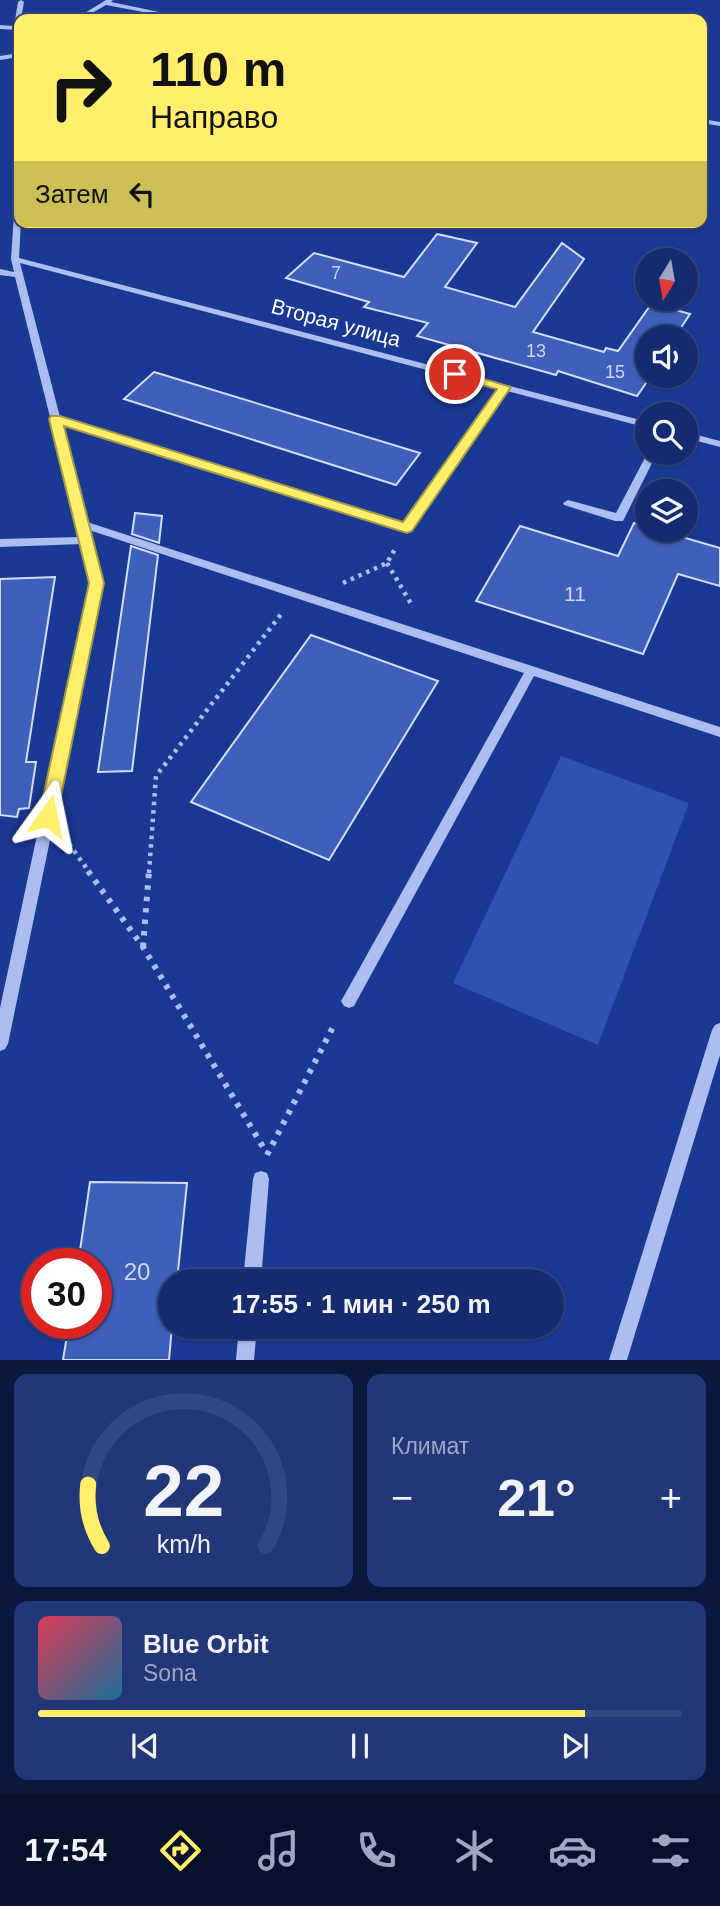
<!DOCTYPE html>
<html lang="ru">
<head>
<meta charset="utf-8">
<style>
  :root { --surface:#142b6f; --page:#213777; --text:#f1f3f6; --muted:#9da7c3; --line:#334782; --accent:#ffef6a }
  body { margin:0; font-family:Helvetica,sans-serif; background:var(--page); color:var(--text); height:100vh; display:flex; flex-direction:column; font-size:26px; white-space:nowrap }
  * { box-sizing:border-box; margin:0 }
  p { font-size:23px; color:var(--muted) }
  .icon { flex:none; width:38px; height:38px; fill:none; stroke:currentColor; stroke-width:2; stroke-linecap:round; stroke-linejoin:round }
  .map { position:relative; height:1360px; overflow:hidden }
  .sheet { display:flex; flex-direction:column; gap:14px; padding:14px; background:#0b183d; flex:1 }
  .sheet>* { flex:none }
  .banner { position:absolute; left:14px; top:14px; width:693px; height:214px; border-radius:14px; box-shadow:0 2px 5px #0004,0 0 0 2px var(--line); background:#ffef6a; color:#111; overflow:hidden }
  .needle { width:46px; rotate:191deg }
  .buttons { position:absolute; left:635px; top:248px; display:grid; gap:14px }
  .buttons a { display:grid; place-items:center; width:63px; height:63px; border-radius:50%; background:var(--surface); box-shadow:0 2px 5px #0004,0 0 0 2px var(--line); font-size:35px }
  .speed { position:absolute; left:21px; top:1248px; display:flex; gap:14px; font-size:35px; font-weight:700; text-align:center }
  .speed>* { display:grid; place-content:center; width:91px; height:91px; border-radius:50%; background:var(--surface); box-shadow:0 2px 5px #0004,0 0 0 2px var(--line); line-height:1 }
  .speed .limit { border:10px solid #d22; background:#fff; color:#111 }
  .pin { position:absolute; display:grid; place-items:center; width:60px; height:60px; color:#fff; margin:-30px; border:4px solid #fff; border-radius:50%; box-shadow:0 2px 7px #0007 }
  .me { position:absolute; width:77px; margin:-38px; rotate:12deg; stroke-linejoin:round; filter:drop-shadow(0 0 5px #0008) }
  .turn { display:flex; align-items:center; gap:24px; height:147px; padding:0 21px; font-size:32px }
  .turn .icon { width:91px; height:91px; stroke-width:2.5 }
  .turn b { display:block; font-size:49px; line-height:60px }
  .then { display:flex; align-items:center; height:66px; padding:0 21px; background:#0003; gap:14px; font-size:26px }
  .big { font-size:52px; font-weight:600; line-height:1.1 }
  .sheet .widget { flex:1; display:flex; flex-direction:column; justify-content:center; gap:10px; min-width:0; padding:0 24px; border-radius:14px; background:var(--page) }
  .sheet .dial { align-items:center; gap:0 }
  .dial svg { height:182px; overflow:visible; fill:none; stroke:var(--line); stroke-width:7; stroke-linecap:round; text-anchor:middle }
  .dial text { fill:var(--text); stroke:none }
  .song { display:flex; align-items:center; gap:21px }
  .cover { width:84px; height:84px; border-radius:10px; background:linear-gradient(135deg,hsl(350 70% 55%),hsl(200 70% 35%)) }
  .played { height:7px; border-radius:4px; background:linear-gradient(90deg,var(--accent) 85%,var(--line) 85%) }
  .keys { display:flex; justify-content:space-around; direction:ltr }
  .heat { display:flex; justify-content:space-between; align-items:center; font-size:38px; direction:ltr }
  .sheet .tiles { flex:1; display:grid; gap:14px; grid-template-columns:1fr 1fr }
  .widget:last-child { grid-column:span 2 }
  .trip { position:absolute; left:158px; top:1269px; width:406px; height:70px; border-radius:35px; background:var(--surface); box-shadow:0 2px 5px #0004,0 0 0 2px var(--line); font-weight:600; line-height:70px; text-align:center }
  .tabs { display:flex; height:112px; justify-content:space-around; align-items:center; background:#08112c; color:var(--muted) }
  .tabs .icon { width:49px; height:49px }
  .tabs .selected { color:var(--accent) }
  .tabs b { font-size:32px; color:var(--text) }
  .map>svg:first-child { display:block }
  .green { fill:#2e51b2 }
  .building { fill:#3e5fba; stroke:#d2ddfb; stroke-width:2 }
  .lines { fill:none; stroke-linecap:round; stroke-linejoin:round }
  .path-far1 { stroke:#abbeef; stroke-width:4.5; stroke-dasharray:3.5 5; stroke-linecap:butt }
  .path { stroke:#abbeef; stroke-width:6; stroke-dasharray:4.5 7; stroke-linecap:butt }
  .minor { fill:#abbeef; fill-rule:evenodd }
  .route { fill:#ffef6a; stroke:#a69b45; stroke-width:2 }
  .labels { text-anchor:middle; stroke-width:7; stroke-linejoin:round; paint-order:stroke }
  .far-number-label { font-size:18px; fill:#cfd7ee }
  .far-street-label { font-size:21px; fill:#fff; stroke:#1a3994 }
  .number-label { font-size:21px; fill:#cfd7ee }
  .near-number-label { font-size:24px; fill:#cfd7ee }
</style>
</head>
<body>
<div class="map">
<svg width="720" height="1360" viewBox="0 0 720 1360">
  <rect width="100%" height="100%" fill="#1a3994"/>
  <path class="green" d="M561,756L689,803L598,1045L453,983Z"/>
  <g class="building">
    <path d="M437,234L477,243L445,287L515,307L562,243L584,259L533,332L604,352L606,348L618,351L652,303L690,314L674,338H648V376H651L637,396L558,371L556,375L417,336L428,323L364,307L369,302L286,278L314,253L404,277Z"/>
    <path d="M154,372L420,453L396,485L124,399Z"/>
    <path d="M135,513L162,516L159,543L132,534Z"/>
    <path d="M634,523L648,527V530H658L720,548V586L678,574L643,654L476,601L520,526L618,556Z"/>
    <path d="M131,546L158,555L132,771L98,772Z"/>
    <path d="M55,577L26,762H36L29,808L19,809L17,817L0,815V579Z"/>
    <path d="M311,635L438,681L329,860L191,802Z"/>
    <path d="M90,1182L187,1183L177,1281H170V1326H172L169,1360H63L69,1323H96V1264H78Z"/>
  </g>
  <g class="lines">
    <g class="path-far1">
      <path d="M387,563L413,607"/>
      <path d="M343,583L387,563L395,549"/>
      <path d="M69,844L90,873"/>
      <path d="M149,873L156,776L282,613"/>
    </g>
    <g class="path">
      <path d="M88,871L143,947L266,1152"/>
      <path d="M143,947L149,871"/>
      <path d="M267,1155L335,1023"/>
    </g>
    <g class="minor">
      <path d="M21,0L24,2L21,19H19V30L0,29V25L14,26L18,2Z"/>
      <path d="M106,0H113L111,2L193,19H181L106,5L82,19H75Z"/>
      <path d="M19,53V57L0,60V56Z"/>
      <path d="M702,119L720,122V126L702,123Z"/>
      <path d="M16,184H19V222H21L19,258L648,422V428L507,391L411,531L407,532L62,424L87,522L720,727V737L534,676L354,1006L349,1008L344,1006L341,1001L344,996L524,673L89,530L103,583L8,1044L5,1049L0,1051V1008L91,583L82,544L0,547V539L80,537L15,277L0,275V269L14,272L11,259ZM20,263L499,389L405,523L60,417Z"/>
      <path d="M686,432L720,441V447L686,438Z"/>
      <path d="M648,452L657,453L623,521H615L564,505L563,503L568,500L616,513Z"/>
      <path d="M720,1023V1055L627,1360H609L712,1030L715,1025Z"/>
      <path d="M261,1171L267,1173L269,1179L261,1281H243L253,1179L255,1173Z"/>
      <path d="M239,1326H257L254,1360H236Z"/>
    </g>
  </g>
  <path class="route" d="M455,370L511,387L412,531L407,533L64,426L104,583L57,816L54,821H42L39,816L89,583L49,419L51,416H60L403,522L497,389L451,377V372Z"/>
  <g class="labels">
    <g class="far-number-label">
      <text x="336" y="279">7</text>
      <text x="536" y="357">13</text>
      <text x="615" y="378">15</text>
    </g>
    <g class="far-street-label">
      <text transform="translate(336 323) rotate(15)" y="7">Вторая улица</text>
    </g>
    <g class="number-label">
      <text x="575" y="601">11</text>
    </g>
    <g class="near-number-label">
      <text x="137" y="1280">20</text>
    </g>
  </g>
</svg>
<div class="buttons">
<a><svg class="needle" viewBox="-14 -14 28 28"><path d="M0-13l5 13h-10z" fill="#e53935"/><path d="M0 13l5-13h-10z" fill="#9da7c3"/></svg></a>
<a><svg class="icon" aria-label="sound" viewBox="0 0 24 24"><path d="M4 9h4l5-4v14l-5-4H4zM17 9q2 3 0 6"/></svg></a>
<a><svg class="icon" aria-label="search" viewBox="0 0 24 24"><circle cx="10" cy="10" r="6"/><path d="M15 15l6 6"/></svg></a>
<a><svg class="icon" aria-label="layers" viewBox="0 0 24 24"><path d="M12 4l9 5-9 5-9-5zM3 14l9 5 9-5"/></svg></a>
</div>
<div class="speed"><div class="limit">30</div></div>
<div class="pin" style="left:455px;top:374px;background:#d93025"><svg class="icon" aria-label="arrive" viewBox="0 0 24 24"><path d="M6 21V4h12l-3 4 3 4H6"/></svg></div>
<svg class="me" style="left:48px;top:816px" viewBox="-20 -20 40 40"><path d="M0-17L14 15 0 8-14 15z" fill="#ffef6a" stroke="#fff" stroke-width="4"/></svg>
<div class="trip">17:55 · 1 мин · 250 m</div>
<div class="banner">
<div class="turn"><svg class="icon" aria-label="right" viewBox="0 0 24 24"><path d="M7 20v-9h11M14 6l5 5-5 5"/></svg><div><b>110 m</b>Направо</div></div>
<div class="then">Затем<svg class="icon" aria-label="left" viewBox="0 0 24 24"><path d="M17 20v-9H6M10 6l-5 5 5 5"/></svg></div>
</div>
</div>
<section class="sheet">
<div class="tiles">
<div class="widget dial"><svg viewBox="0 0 100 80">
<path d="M14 69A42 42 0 1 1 86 69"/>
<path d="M14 69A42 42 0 0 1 8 42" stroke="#ffef6a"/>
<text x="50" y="56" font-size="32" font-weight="700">22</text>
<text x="50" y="72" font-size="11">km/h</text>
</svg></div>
<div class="widget"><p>Климат</p>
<div class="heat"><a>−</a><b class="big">21°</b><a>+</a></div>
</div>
<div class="widget">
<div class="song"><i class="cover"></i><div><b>Blue Orbit</b><p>Sona</p></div></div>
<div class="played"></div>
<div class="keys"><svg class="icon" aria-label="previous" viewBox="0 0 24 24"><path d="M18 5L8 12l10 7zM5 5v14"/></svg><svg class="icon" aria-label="pause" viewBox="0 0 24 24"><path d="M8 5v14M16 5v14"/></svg><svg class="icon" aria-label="next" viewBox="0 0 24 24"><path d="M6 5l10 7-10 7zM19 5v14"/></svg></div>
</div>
</div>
</section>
<nav class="tabs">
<b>17:54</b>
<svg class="icon selected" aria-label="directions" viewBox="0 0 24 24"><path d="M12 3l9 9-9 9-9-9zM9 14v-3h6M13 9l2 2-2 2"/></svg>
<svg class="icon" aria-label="music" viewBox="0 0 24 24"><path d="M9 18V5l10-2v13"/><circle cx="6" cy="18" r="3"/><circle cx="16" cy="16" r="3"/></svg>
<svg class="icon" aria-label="phone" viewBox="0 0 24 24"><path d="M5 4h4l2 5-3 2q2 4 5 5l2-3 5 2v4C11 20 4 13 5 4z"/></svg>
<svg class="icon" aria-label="climate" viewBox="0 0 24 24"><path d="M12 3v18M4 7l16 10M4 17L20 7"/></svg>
<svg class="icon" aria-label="car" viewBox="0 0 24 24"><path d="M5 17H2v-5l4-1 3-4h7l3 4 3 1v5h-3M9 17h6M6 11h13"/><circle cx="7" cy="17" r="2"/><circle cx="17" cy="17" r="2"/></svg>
<svg class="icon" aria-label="filters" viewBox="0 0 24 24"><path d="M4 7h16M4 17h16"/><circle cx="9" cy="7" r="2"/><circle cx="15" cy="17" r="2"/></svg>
</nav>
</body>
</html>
